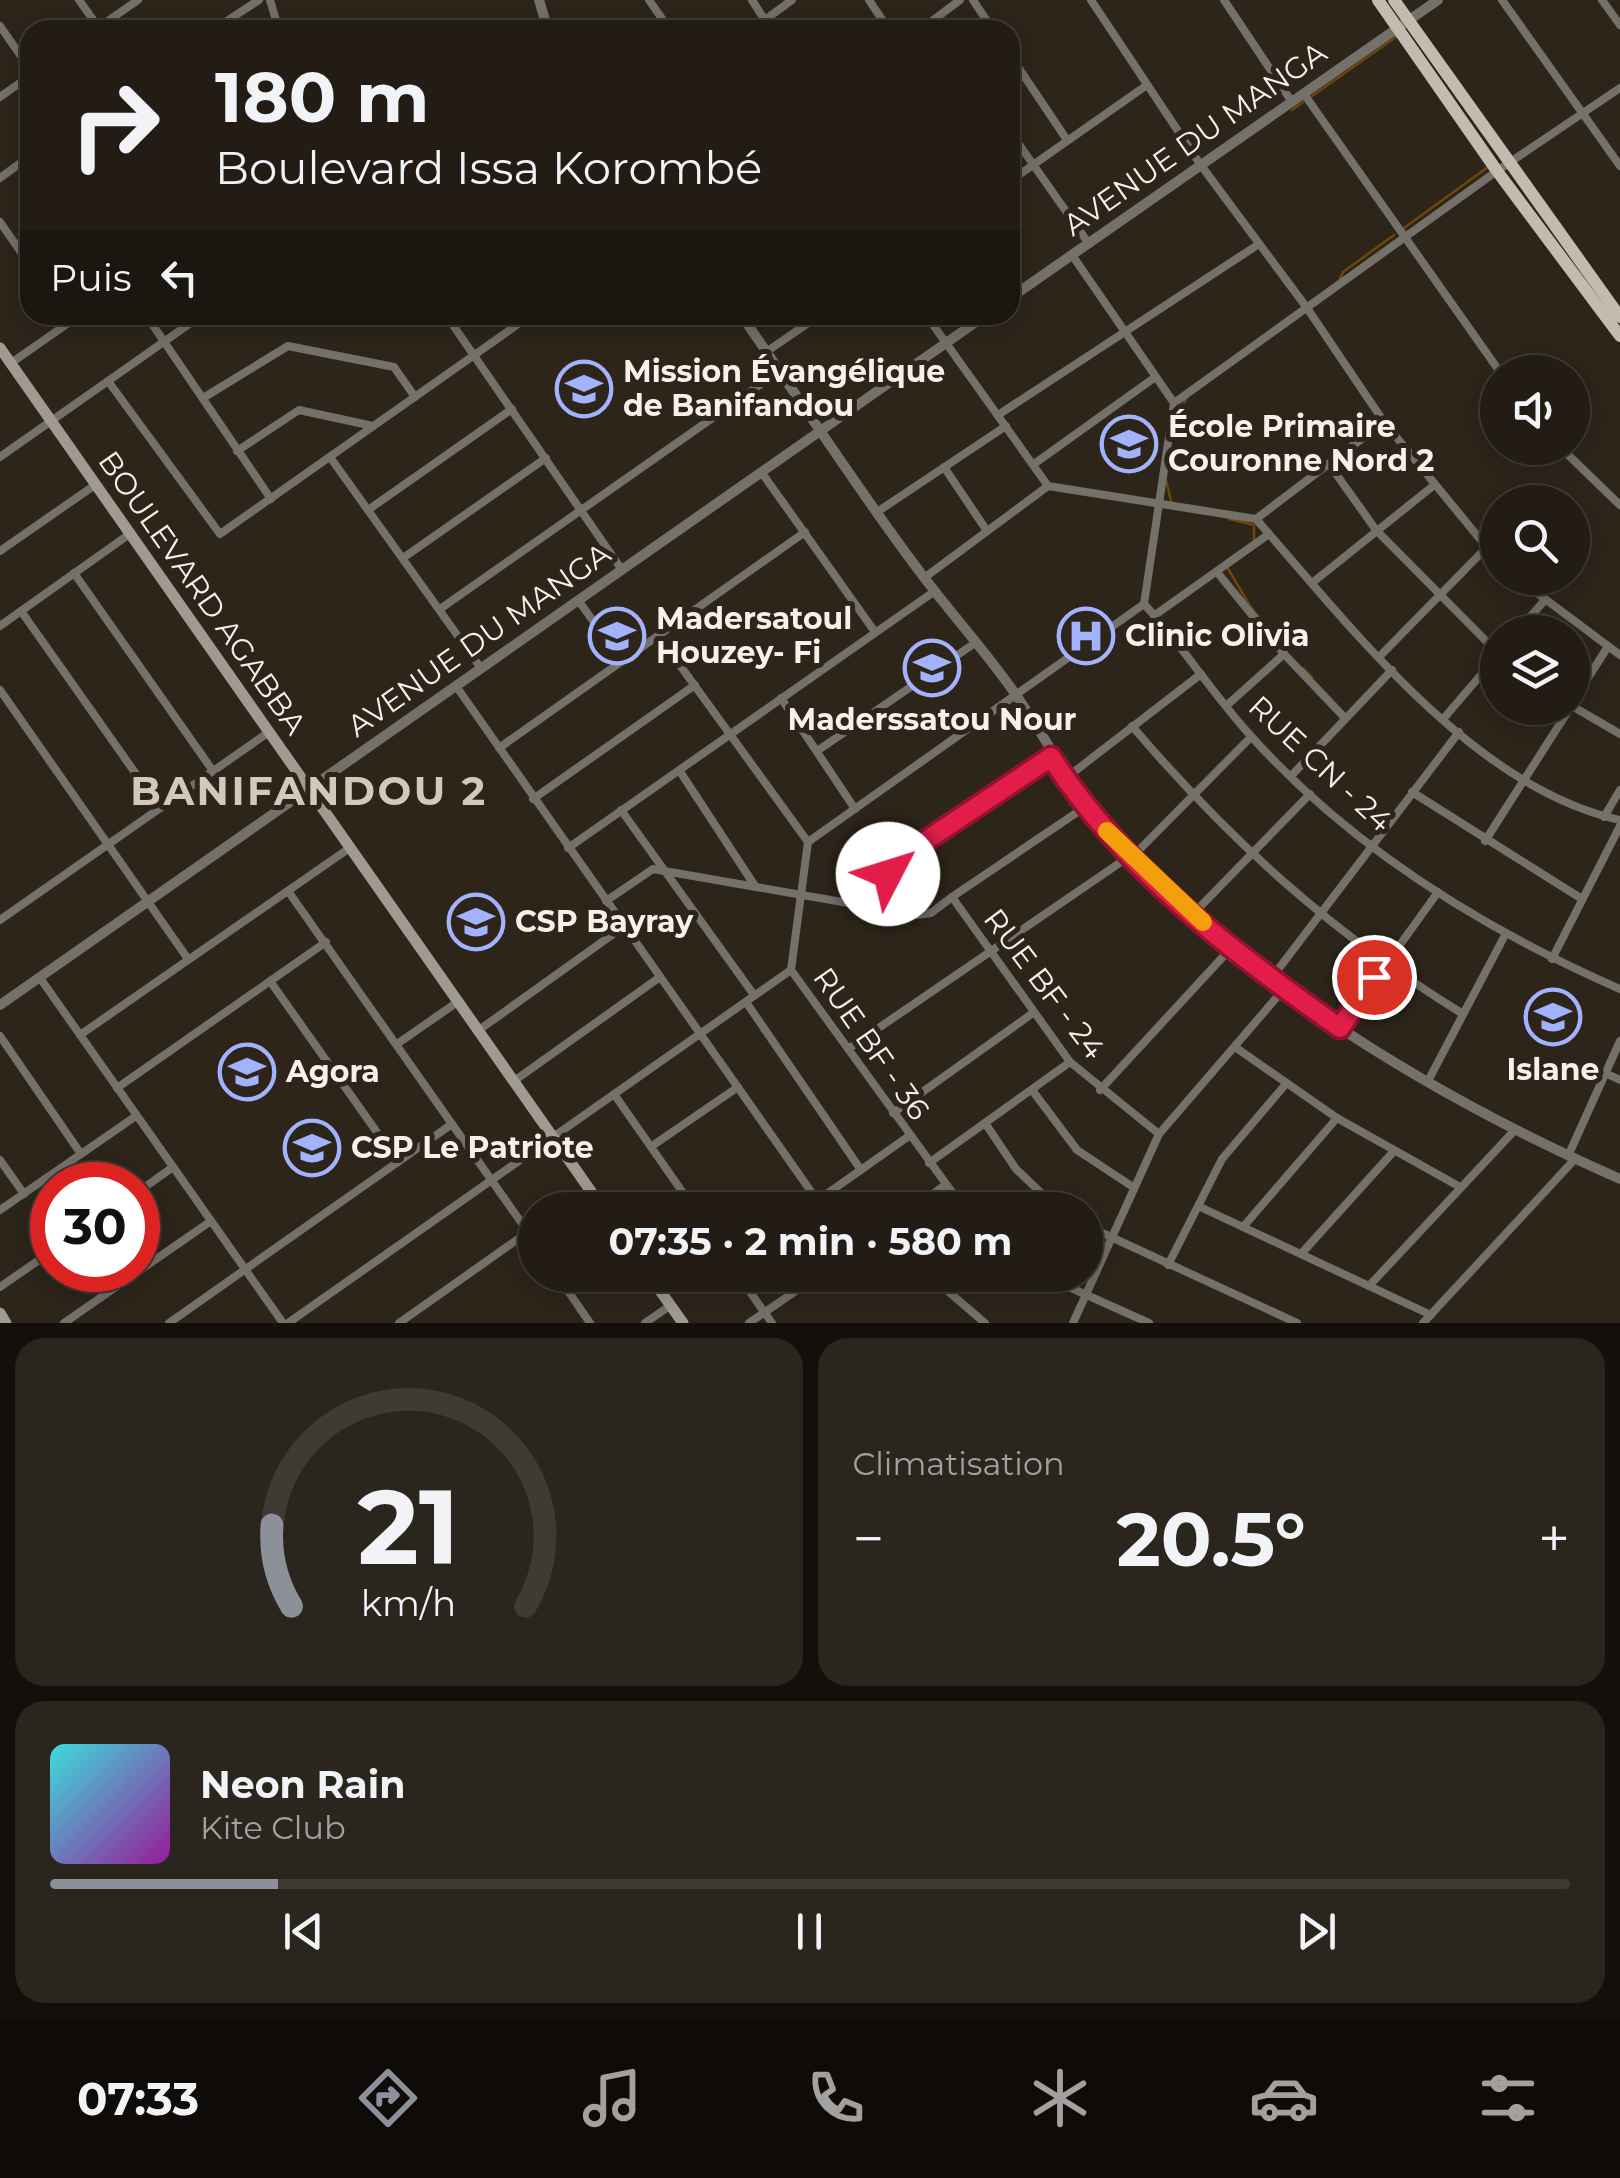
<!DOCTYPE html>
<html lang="fr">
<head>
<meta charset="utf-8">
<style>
  :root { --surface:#221c14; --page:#2a251d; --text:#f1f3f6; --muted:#a2a1a0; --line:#3f3a34; --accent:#8c9099 }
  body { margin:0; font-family:Montserrat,sans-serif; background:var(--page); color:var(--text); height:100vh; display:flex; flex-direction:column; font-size:38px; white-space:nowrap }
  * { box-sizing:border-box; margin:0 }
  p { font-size:32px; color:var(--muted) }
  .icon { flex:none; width:55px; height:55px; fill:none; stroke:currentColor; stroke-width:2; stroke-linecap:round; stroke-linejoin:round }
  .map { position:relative; height:1323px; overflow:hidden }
  .panel { display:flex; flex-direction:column; gap:15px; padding:15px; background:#130f0b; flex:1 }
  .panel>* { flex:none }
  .banner { position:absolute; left:20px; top:20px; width:1000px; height:305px; border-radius:30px; box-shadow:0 5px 25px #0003,0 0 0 2px var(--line); background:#221c14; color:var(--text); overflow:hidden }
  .fabs { position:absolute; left:1480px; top:355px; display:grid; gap:20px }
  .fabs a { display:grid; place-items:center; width:110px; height:110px; border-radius:50%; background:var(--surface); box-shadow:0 5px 25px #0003,0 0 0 2px var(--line); font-size:50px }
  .speed { position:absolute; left:30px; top:1162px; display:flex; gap:20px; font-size:50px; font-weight:700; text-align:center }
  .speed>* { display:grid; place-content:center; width:130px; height:130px; border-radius:50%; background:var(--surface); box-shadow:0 5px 25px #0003,0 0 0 2px var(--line); line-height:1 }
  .speed .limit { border:15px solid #d22; background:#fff; color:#111 }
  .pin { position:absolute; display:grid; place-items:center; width:85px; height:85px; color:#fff; margin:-42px; border:5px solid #fff; border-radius:50%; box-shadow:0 2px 10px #0007 }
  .me { position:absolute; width:110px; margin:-55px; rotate:50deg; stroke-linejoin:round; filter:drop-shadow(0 0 8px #0008) }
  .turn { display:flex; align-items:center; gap:35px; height:210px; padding:0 30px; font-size:45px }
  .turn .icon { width:130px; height:130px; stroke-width:2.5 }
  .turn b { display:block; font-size:70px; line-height:85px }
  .then { display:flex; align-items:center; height:95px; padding:0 30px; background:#0003; gap:20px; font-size:38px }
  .big { font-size:75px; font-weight:700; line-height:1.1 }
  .panel .tile { flex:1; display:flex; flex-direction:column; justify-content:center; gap:15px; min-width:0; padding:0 35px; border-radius:30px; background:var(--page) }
  .panel .dial { align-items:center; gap:0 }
  .dial svg { height:260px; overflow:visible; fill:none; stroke:var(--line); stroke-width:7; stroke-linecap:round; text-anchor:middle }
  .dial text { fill:var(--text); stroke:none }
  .song { display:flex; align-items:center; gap:30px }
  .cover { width:120px; height:120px; border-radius:15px; background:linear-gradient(135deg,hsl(180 70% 55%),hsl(300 70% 35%)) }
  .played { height:10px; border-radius:5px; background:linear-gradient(90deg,var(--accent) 15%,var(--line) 15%) }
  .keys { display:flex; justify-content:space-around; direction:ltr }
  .heat { display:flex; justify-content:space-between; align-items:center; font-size:55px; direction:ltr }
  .panel .tiles { flex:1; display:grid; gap:15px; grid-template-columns:1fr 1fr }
  .tile:last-child { grid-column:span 2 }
  .trip { position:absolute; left:518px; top:1192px; width:585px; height:100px; border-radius:50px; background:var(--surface); box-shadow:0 5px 25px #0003,0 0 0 2px var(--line); font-weight:700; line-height:100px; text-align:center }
  .dock { display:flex; height:160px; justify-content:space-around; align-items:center; background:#0e0b08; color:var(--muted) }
  .dock .icon { width:70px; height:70px }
  .dock .current { color:var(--accent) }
  .dock b { font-size:45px; color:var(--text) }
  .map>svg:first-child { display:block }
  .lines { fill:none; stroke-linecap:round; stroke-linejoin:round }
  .stream { stroke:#6c4709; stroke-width:2.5 }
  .minor { stroke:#74706a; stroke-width:8 }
  .tertiary { stroke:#74706a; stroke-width:10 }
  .secondary { stroke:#a19a91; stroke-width:11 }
  .primary { stroke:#c4baaf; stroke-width:12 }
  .route-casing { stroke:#92132f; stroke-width:25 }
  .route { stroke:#e11d48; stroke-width:18 }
  .slow { stroke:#f59e0b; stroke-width:18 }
  .labels { text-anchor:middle; stroke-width:10; stroke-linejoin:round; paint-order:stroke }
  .street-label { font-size:30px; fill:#f7f1ea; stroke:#2d251a }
  .poi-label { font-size:30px; font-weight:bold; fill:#f7f1ea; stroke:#2d251a; text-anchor:start }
  .district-label { font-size:40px; font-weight:bold; letter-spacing:2.5px; fill:#d3c8ba; stroke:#2d251a }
</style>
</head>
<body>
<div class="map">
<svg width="1620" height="1323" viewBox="0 0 1620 1323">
  <rect width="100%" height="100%" fill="#2d251a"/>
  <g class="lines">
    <g class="stream">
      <path d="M1312,96L1396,37"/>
      <path d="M1292,110L1303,102"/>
      <path d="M1404,228L1488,167"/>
      <path d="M1339,281L1343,272L1394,235"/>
      <path d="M1175,423L1186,399"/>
      <path d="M1166,480L1171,501"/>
      <path d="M1229,519L1254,525V540"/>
      <path d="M1227,567L1250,606L1287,652"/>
      <path d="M1303,668L1312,677"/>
    </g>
    <g class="minor">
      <path d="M79,0L99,28"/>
      <path d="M270,0L279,30"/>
      <path d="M649,0L670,30"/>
      <path d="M752,0L771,30"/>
      <path d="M869,0L889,30"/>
      <path d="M973,0L993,30"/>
      <path d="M1091,0L1200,164L1307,308L1384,422L1498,561"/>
      <path d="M1224,0L1292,102"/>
      <path d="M1502,0L1620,166"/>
      <path d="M1602,0L1620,25"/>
      <path d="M0,26L30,69"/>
      <path d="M95,30L138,0"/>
      <path d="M213,30L259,0"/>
      <path d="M520,30L547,27"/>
      <path d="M751,30L792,0"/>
      <path d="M920,30L960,0"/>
      <path d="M1010,55L1067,140"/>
      <path d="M1304,94L1500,372"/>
      <path d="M0,97L30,76"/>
      <path d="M1010,139L1018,143L1089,244"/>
      <path d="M0,178L30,156"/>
      <path d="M1010,181L1147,85"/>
      <path d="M0,222L30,265"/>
      <path d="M1072,255L1174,403"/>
      <path d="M146,315L271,499"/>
      <path d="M446,315L622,570"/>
      <path d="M926,315L1048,486"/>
      <path d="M766,352L820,315"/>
      <path d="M11,363L80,315"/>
      <path d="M108,381L220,534L531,315"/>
      <path d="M203,398L288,346L394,367L415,397"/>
      <path d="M1174,403L1144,604C1182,645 1212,693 1250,735C1351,848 1483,929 1620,989"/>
      <path d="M1174,403L1497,171L1620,88"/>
      <path d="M998,415L1259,244"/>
      <path d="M1561,448L1620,505"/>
      <path d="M237,451L299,410L373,426"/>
      <path d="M0,457L202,315"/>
      <path d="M330,457L480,667"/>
      <path d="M1034,464L1154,378"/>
      <path d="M1329,464L1376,530L1498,653"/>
      <path d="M944,467L987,531"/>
      <path d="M762,473L875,632"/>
      <path d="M1048,486L1256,519"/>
      <path d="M368,510L512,409"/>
      <path d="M877,512L1006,426"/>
      <path d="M1256,519C1351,627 1473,788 1620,820"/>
      <path d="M1256,519L1384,422"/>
      <path d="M0,551L95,485"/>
      <path d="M403,558L546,458"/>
      <path d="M1217,572L1284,654L1345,718"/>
      <path d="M74,573L213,771"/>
      <path d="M924,578L1048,486"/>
      <path d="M1517,578L1620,655"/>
      <path d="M1312,583L1433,486"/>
      <path d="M578,600L622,661"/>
      <path d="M440,609L781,370"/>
      <path d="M21,611L160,808"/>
      <path d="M1155,615L1269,534"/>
      <path d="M0,626L131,533"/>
      <path d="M1517,632L1544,601"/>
      <path d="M658,635L808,842L791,970L965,1210"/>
      <path d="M1380,656L1486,548"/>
      <path d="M456,686L824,1210"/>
      <path d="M0,690L188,959"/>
      <path d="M781,698L855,809"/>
      <path d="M1572,703L1607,648"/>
      <path d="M1226,706L1284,654"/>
      <path d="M1572,706L1620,734"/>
      <path d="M1444,718L1498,655"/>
      <path d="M1132,726C1231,842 1333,934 1463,1014"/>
      <path d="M499,748L805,532"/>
      <path d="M817,751L975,643"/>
      <path d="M679,770L755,886"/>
      <path d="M1291,776L1392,670"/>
      <path d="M1066,778L1201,674"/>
      <path d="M1412,792L1582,899"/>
      <path d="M533,799L695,685"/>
      <path d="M621,810L754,995"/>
      <path d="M1604,817L1620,790"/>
      <path d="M1485,841L1570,708"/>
      <path d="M808,842L1144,604"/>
      <path d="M568,848L935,591"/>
      <path d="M288,891L535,1242"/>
      <path d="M952,897L1085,807"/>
      <path d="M606,901L653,869L917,915L931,913L952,897L1070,1062L1159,1134"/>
      <path d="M883,907L888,874L895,863L1051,757"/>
      <path d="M1193,914L1310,794"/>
      <path d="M0,920L269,732"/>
      <path d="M1552,959L1620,826"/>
      <path d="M40,978L283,1323"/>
      <path d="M1270,980L1459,732"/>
      <path d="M270,981L398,1162"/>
      <path d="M746,1002L861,1170"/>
      <path d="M1340,1028L1438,892"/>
      <path d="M479,1030L623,927"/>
      <path d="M80,1035L351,847"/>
      <path d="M0,1036L81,1154"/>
      <path d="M397,1044L459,1001"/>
      <path d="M1235,1047L1337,1118L1460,1187"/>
      <path d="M848,1049L1140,849L1251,737"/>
      <path d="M1605,1073L1620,1080"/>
      <path d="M514,1081L660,977"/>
      <path d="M1428,1081L1505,935"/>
      <path d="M117,1088L326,942"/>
      <path d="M1032,1090L1077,1150L1133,1187"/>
      <path d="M1100,1090L1232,947"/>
      <path d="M614,1094L695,1210"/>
      <path d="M893,1113L1033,1013"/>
      <path d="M985,1123L1016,1169L1059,1210"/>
      <path d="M652,1146L738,1087"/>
      <path d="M1568,1156L1620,1041"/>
      <path d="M0,1160L24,1194"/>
      <path d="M929,1163L1070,1062"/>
      <path d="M138,1192L173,1167"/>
      <path d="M1198,1206L1431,1315"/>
      <path d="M0,1210L136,1116"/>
      <path d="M804,1210L909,1136"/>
      <path d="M911,1210L945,1185"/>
      <path d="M1085,1225L1297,1323"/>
      <path d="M1243,1227L1337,1118"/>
      <path d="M1301,1254L1394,1151"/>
      <path d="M1168,1265L1222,1159L1285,1085"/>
      <path d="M557,1275L590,1323"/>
      <path d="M738,1275L772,1323"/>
      <path d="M929,1275L985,1323"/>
      <path d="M1042,1275L1149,1323"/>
      <path d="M1369,1286L1513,1132"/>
      <path d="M0,1287L52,1251"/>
      <path d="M64,1323L211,1221"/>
      <path d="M169,1323L452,1124"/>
      <path d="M288,1323L791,970"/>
      <path d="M399,1323L528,1232"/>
      <path d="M645,1323L671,1305"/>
      <path d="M749,1323L819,1275"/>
      <path d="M1073,1323L1159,1134L1284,989"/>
      <path d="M1423,1323L1575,1159"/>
    </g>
    <g class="tertiary">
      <path d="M539,0L548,30"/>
      <path d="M1010,298L1438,0"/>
      <path d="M741,315C802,402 859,492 923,576C953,616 988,654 1016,695C1055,751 1079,806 1129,856C1267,996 1441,1100 1620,1179"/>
      <path d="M0,1005L986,315"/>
    </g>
    <g class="secondary">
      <path d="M0,348L604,1210"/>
      <path d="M649,1275L683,1323"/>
      <path d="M0,1313L6,1323"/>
    </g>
    <g class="primary">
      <path d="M1378,0L1497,171L1620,336"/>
      <path d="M1394,0L1620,317"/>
    </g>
  </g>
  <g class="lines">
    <g class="route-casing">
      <path id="route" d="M888,874L894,862L1051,757C1123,869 1232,952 1340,1028L1374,977"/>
    </g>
    <use href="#route" class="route"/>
    <path class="slow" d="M1107,831L1203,922"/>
  </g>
  <defs>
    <g id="school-ring" transform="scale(2.875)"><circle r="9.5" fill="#2d251a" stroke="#a3b2fd" stroke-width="1.5"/><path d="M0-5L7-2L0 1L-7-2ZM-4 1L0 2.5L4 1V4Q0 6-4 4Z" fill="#a3b2fd"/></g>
    <g id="hospital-ring" transform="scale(2.875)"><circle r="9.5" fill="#2d251a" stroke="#a3b2fd" stroke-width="1.5"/><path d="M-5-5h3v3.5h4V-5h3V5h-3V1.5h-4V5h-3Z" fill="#a3b2fd"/></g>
  </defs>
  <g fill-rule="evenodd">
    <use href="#school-ring" x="584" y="389"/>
    <use href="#school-ring" x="1129" y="444"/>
    <use href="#school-ring" x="617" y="636"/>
    <use href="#hospital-ring" x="1086" y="636"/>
    <use href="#school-ring" x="932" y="668"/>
    <use href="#school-ring" x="476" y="922"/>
    <use href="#school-ring" x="1553" y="1017"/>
    <use href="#school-ring" x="247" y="1072"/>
    <use href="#school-ring" x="312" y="1148"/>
  </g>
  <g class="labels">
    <g class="street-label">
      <text transform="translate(1195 139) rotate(-35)" y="10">AVENUE DU MANGA</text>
      <text transform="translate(202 593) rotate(55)" y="10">BOULEVARD AGABBA</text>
      <text transform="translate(479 640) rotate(-35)" y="10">AVENUE DU MANGA</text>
      <text transform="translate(1320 764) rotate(43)" y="10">RUE CN - 24</text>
      <text transform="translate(1044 984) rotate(53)" y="10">RUE BF - 24</text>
      <text transform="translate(871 1044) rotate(55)" y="10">RUE BF - 36</text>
    </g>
    <g class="poi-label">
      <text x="623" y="382">Mission Évangélique<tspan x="623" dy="34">de Banifandou</tspan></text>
      <text x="1168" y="437">École Primaire<tspan x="1168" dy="34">Couronne Nord 2</tspan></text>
      <text x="656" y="629">Madersatoul<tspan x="656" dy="34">Houzey- Fi</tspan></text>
      <text x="1125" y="646">Clinic Olivia</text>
      <text x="932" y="730" text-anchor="middle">Maderssatou Nour</text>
      <text x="515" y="932">CSP Bayray</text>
      <text x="1553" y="1080" text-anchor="middle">Islane</text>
      <text x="286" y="1082">Agora</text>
      <text x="351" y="1158">CSP Le Patriote</text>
    </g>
    <g class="district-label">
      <text x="309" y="805">BANIFANDOU 2</text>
    </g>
  </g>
</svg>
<div class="fabs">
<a><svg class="icon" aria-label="sound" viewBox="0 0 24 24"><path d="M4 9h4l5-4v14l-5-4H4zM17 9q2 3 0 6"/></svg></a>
<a><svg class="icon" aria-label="search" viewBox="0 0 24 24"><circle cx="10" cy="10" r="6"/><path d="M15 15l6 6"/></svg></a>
<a><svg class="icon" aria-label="layers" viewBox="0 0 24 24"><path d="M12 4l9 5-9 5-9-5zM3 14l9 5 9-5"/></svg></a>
</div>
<div class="speed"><div class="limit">30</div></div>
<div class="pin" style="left:1374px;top:977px;background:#d93025"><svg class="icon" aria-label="arrive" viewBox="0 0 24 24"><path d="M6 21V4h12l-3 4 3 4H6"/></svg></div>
<svg class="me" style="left:888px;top:874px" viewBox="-20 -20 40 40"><circle r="19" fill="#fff"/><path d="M0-13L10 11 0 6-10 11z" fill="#e11d48"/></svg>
<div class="trip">07:35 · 2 min · 580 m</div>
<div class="banner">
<div class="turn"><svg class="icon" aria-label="right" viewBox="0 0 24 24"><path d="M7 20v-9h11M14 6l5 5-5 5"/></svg><div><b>180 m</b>Boulevard Issa Korombé</div></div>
<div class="then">Puis<svg class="icon" aria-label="left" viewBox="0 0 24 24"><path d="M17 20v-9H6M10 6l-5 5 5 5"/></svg></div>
</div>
</div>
<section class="panel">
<div class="tiles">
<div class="tile dial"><svg viewBox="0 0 100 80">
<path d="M14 69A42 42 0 1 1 86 69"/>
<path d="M14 69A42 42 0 0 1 8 44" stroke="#8c9099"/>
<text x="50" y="56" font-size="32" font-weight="700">21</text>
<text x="50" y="72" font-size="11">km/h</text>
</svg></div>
<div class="tile"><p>Climatisation</p>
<div class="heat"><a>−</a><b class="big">20.5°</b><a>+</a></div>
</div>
<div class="tile">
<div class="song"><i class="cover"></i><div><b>Neon Rain</b><p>Kite Club</p></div></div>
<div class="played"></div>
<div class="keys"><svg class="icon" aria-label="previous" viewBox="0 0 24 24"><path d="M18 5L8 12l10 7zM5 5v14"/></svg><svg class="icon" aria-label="pause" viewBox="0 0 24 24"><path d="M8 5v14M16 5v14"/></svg><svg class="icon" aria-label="next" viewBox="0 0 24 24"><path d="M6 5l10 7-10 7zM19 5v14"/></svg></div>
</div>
</div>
</section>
<nav class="dock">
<b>07:33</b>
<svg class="icon current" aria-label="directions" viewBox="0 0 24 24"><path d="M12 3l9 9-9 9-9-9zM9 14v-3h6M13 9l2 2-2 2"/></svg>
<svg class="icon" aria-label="music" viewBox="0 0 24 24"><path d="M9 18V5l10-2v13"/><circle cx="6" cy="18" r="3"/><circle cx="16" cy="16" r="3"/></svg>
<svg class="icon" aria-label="phone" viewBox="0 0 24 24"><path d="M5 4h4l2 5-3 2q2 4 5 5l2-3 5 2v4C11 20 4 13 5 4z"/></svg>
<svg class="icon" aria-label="climate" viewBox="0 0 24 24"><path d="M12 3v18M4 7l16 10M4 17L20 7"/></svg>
<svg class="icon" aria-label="car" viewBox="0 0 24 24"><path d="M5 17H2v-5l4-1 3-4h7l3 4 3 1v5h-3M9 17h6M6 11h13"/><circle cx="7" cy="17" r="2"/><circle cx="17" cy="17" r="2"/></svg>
<svg class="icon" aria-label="filters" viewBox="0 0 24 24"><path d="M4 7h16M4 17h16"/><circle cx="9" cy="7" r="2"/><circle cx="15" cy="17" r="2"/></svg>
</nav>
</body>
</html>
